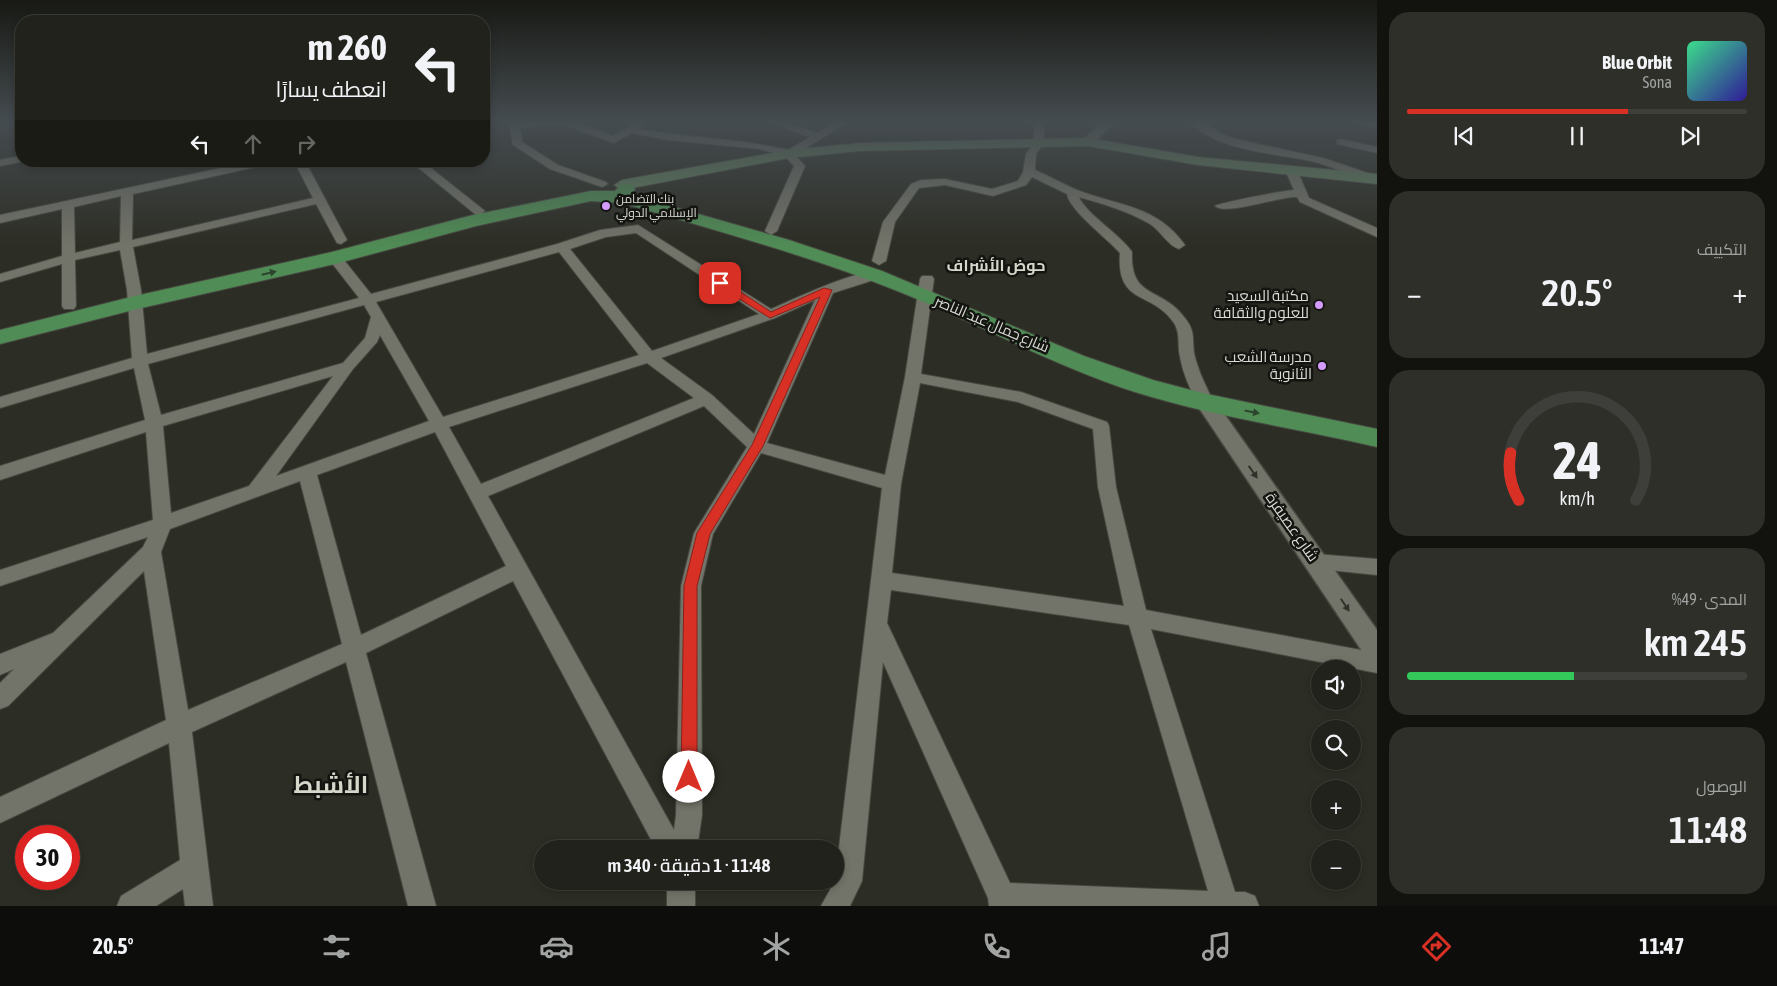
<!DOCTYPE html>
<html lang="ar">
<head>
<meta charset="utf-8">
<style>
  :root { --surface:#21221b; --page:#2d2f28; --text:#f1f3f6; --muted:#a2a4a3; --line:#3e3f3a; --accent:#d93025 }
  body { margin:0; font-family:"Asap Condensed",Cairo,sans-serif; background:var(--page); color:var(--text); direction:rtl; height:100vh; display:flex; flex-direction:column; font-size:19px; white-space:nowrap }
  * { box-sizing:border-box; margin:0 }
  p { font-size:16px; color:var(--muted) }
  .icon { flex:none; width:28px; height:28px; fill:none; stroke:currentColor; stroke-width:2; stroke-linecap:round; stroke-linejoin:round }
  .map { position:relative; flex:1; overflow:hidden; direction:ltr }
  .side { display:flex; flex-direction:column; gap:12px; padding:12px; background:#12130f; width:400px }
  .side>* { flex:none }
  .guide { position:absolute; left:15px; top:15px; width:475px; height:152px; border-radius:20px; box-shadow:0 2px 8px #0003,0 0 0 1px var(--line); direction:rtl; background:#21221b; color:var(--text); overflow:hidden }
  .buttons { position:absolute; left:1311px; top:660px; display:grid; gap:10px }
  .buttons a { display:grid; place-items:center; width:50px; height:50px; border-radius:50%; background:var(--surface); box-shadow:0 2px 8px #0003,0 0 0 1px var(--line); font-size:25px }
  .speed { position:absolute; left:15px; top:825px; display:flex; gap:10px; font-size:25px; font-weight:700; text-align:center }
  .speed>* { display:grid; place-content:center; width:65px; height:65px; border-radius:50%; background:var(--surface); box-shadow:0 2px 8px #0003,0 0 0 1px var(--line); line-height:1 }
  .speed .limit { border:8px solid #d22; background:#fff; color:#111 }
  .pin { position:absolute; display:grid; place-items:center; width:42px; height:42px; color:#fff; margin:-21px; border-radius:10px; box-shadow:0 2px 8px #0006 }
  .me { position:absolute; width:55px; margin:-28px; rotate:0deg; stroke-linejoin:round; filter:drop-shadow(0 0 4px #0008) }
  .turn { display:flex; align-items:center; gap:18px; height:105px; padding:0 20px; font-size:22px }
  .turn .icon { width:65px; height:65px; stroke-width:2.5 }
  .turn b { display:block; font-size:35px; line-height:42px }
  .lanes { display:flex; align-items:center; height:48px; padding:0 20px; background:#0003; justify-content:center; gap:25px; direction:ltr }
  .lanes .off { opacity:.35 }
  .big { font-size:38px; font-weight:600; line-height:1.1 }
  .side .tile { flex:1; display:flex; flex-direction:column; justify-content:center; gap:8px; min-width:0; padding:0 18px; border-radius:20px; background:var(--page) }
  .side .dial { align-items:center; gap:0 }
  .dial svg { height:130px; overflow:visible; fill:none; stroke:var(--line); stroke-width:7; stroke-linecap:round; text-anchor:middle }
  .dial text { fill:var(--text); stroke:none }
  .song { display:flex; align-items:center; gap:15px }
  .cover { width:60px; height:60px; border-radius:8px; background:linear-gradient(135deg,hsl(150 70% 55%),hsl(250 70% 35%)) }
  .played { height:5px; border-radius:2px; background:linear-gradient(90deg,var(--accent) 65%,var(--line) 65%) }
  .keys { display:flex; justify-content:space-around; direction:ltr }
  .heat { display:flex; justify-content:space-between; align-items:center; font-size:28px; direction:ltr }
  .charge { height:8px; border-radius:4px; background:linear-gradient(90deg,#34c759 49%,var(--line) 0) }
  .trip { position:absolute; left:534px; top:840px; width:310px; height:50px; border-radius:25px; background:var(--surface); box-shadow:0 2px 8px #0003,0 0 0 1px var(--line); font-weight:600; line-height:50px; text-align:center; direction:rtl }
  .tab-bar { display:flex; height:80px; justify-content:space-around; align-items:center; background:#0d0e0b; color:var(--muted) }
  .tab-bar .icon { width:35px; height:35px }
  .tab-bar .active { color:var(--accent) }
  .tab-bar b { font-size:22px; color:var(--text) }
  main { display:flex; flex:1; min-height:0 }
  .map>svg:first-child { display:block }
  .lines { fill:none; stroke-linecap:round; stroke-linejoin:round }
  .minor-casing { stroke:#474841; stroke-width:2 }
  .tertiary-casing { stroke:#474841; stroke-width:3 }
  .secondary-casing { stroke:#474841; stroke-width:2 }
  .primary-casing { stroke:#474841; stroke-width:2 }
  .minor { fill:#737469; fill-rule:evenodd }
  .tertiary { fill:#737469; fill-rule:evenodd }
  .secondary { fill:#62805f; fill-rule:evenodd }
  .primary { fill:#508c55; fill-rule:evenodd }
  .oneway { fill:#2c452c }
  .oneway2 { fill:#30322b }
  .route { fill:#d93025; stroke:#8d1f18 }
  .poi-dot { fill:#d39cfc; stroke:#141511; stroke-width:2 }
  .labels { text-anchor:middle; stroke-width:5; stroke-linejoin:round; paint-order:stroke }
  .far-poi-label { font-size:12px; fill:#dadbd5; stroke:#141511; text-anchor:start }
  .poi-label { font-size:15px; fill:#dadbd5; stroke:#141511; text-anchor:end }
  .street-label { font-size:15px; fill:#dadbd5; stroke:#141511 }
  .far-district-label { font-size:16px; font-weight:bold; fill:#d5d7cb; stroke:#141511 }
  .near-district-label { font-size:24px; font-weight:bold; fill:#d5d7cb; stroke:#141511 }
</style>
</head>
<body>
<main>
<section class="side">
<div class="tile">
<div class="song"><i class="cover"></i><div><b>Blue Orbit</b><p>Sona</p></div></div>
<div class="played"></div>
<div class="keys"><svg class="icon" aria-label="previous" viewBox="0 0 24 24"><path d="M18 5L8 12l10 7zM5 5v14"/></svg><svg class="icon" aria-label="pause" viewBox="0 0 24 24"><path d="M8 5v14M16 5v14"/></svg><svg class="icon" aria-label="next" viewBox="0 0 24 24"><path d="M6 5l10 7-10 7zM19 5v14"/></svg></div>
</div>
<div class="tile"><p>التكييف</p>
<div class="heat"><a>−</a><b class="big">20.5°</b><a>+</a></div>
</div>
<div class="tile dial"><svg viewBox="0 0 100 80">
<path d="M14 69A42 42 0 1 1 86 69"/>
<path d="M14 69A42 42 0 0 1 9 40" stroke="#d93025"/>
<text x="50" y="56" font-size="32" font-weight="700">24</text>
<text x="50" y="72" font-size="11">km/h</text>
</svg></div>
<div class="tile"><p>المدى · 49%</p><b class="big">245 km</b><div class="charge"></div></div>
<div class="tile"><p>الوصول</p><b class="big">11:48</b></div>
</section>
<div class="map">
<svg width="1377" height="906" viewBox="0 0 1377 906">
  <rect width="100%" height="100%" fill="#2c2d24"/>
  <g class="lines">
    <g class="minor-casing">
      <g id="minor">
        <path d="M508,120H518V123L574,120L613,136L638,122L643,125L639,129C688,138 739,138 788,150L810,137L763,120H779L817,133L838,120H851L795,155L805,166L777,231L771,235L765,231L794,166L785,156L759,149L668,140L632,133L614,143L562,124L520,128L522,142L558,165L606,182L608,184L602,187L550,169L513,145Z"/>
        <path d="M1018,120H1041L1044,123V143L1036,154L1035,170C1049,176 1063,184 1077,190C1118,206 1157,205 1185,245L1179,249C1168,246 1160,230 1150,224C1128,211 1103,204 1079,197C1086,214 1120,234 1132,252C1130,300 1162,286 1185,318C1197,333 1191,341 1195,357C1199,373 1207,388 1214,403L1212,407H1200C1191,392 1183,374 1180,357C1177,345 1181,334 1174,323C1152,290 1116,306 1120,253C1107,238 1069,210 1067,194L1032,177L1026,185L993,196L945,185L919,188L895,222L886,261L879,265L872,261L883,222L911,184L921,180L945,179L992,189L1018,181L1023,172L1026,154L1034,143V125Z"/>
        <path d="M1077,120H1099L1112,125L1107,128Z"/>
        <path d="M1187,120H1199L1224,135L1240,140L1323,158L1377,176V183C1356,178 1336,168 1315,162C1274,152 1219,153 1187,120Z"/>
        <path d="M1344,120L1377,122V128Z"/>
        <path d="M1341,139L1377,147V153L1337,144V140Z"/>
        <path d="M21,156V161H25L0,166V160Z"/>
        <path d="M254,161H275L270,164L133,194L132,240L313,198L294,161H305L347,240L341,244L337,243L316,204L133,247L141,290L147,354L359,298L328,258L330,255H340L371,294L557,244L600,230L638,225L771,309C792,300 861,267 880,272L882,275L880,278L833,293L767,443L885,475L905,377L920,279L922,276H932L934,279L921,374L1021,392L1107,422L1109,426L1116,487L1146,610L1377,653V673L1151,629L1235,892H1245L1255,896L1259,906H989L988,898L883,662L862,881L850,906H821L835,881L882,488L761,453L713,534L701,586L702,815L697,849H656L513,581L366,653L436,906H408L346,662L192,732L213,906H185L183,889L156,906H117L121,896L180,860L169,743L0,823V797L166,720L144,571L8,706L0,709V683L14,669L0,675V654L53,633L143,547L148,537L0,586V570L153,520L146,432L0,480V466L145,420L134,368L0,408V397L132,358L127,290L120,250L75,260L76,306L74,309H64L62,306V264L0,282V274L62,256V209L0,223V215ZM121,196L120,242L75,253L74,207ZM636,233L759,314L652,351L570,249L606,237ZM559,252L639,355L443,417L376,302ZM815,300L754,434L712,395L661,358L775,318ZM364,305L371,317L365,338L343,363L161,415L148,364ZM380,335L429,421L276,476L353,369L377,342ZM647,363L694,398L481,484L449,427ZM333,376L249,486L171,513L163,426ZM920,383L1018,402L1093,429L1098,487L1124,606L892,573L901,484ZM704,406L747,447L694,533L681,586L676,815L674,830L488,496ZM435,432L506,566L361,635L317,475ZM300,481L342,644L188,710L161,552L170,529ZM891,590L1129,625L1208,891L1010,883L887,623Z"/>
        <path d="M410,161H422L485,211L479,215L475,214Z"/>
        <path d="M1292,169L1298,172L1309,198L1377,228V237L1300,202L1297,197C1280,196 1225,216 1215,206C1218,203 1286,190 1294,190L1286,172Z"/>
        <path d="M1316,554L1377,559V575L1309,568L1306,562L1309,556Z"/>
        <rect x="667" y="881" width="28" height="25"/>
      </g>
    </g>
    <g class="tertiary-casing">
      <g id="tertiary">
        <path d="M1104,120H1117L1092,145H1084L1082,142L1084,139Z"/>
        <path d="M1206,396L1213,398L1377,630V664L1368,660L1199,408L1196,403L1199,398Z"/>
      </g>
    </g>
    <g class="secondary-casing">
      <path id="secondary" d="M1088,138L1198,157L1377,174V184L1198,165L1088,146L860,151L789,158L622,190L614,185L622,180L789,150L860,143Z"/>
    </g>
    <g class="primary-casing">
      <path id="primary" d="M626,184L632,185L635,189L632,195L789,240L882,271L1084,356L1153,380L1202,393L1377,429V447C1297,428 1214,417 1135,392C1054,366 979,324 900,292C810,256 715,230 622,203L591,201L476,226L335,264L137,309L0,344V330L135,296L332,252L473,215L591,191H615L620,185Z"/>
    </g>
    <use href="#minor" class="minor"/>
    <use href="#tertiary" class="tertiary"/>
    <use href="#secondary" class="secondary"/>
    <use href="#primary" class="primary"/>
  </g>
  <defs><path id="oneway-solid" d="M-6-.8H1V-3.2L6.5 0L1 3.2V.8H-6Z" transform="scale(1.25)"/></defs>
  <g class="oneway">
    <use href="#oneway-solid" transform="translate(269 273) rotate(-13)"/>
    <use href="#oneway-solid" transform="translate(1252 412) rotate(11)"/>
  </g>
  <g class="oneway2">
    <use href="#oneway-solid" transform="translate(1253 472) rotate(55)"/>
    <use href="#oneway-solid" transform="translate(1345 605) rotate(56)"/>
  </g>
  <linearGradient id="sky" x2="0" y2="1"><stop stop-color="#181914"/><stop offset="0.49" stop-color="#454c50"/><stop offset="1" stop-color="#454c50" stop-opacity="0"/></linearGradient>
  <rect width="1377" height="247" fill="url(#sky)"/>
  <path class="route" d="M717,281H724L771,312L824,288L832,290L763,446L710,534L697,586V777L695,782L689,785L684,782L681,777L684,586L697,533L752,445L820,297L770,318L717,285Z"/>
  <g class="poi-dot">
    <circle cx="606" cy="206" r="5"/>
    <circle cx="1319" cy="305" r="5"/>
    <circle cx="1322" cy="366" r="5"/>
  </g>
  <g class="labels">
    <g class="far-poi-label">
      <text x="616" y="203">بنك التضامن<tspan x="616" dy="14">الإسلامي الدولي</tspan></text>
    </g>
    <g class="poi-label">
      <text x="1309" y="301">مكتبة السعيد<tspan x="1309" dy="17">للعلوم والثقافة</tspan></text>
      <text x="1312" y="362">مدرسة الشعب<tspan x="1312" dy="17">الثانوية</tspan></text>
    </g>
    <g class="street-label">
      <text transform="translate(992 324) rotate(23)" y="5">شارع جمال عبد الناصر</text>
      <text transform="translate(1292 527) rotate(55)" y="5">شارع عصيفرة</text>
    </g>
    <g class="far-district-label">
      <text x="996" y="271">حوض الأشراف</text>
    </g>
    <g class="near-district-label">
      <text x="331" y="793">الأشبط</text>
    </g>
  </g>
</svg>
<div class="buttons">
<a><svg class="icon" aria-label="sound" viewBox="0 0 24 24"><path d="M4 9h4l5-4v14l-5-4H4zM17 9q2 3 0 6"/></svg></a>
<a><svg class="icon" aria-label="search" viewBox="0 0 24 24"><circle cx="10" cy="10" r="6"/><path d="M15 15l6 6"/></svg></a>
<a>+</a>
<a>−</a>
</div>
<div class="speed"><div class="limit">30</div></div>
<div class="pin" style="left:720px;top:283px;background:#d93025"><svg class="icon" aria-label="arrive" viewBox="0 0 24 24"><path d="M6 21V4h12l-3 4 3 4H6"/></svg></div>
<svg class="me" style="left:689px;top:777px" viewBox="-20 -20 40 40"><circle r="19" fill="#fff"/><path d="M0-13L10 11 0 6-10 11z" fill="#d93025"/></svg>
<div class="trip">11:48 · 1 دقيقة · 340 m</div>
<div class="guide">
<div class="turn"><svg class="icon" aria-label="left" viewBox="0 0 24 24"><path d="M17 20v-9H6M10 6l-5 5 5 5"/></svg><div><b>260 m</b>انعطف يسارًا</div></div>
<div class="lanes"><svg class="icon" aria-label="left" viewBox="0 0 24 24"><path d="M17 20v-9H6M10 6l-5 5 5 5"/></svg><svg class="icon off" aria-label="ahead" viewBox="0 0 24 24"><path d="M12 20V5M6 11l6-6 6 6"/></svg><svg class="icon off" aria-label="right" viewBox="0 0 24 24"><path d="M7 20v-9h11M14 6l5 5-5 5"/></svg></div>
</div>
</div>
</main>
<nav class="tab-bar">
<b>11:47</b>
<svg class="icon active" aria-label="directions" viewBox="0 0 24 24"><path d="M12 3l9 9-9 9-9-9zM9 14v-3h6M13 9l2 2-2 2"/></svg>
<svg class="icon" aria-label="music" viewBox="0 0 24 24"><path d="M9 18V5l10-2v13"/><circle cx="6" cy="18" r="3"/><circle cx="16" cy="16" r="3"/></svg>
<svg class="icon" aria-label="phone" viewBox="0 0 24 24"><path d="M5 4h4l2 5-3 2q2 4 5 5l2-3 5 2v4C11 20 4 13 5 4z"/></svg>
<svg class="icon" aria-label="climate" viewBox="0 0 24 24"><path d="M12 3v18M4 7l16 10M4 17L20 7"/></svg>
<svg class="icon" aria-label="car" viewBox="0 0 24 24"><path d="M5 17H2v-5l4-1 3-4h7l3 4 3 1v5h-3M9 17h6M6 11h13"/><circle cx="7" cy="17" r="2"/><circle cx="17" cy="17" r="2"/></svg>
<svg class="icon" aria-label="filters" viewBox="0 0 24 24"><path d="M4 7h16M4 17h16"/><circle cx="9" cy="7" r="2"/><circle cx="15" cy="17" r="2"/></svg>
<b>20.5°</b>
</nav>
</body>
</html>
